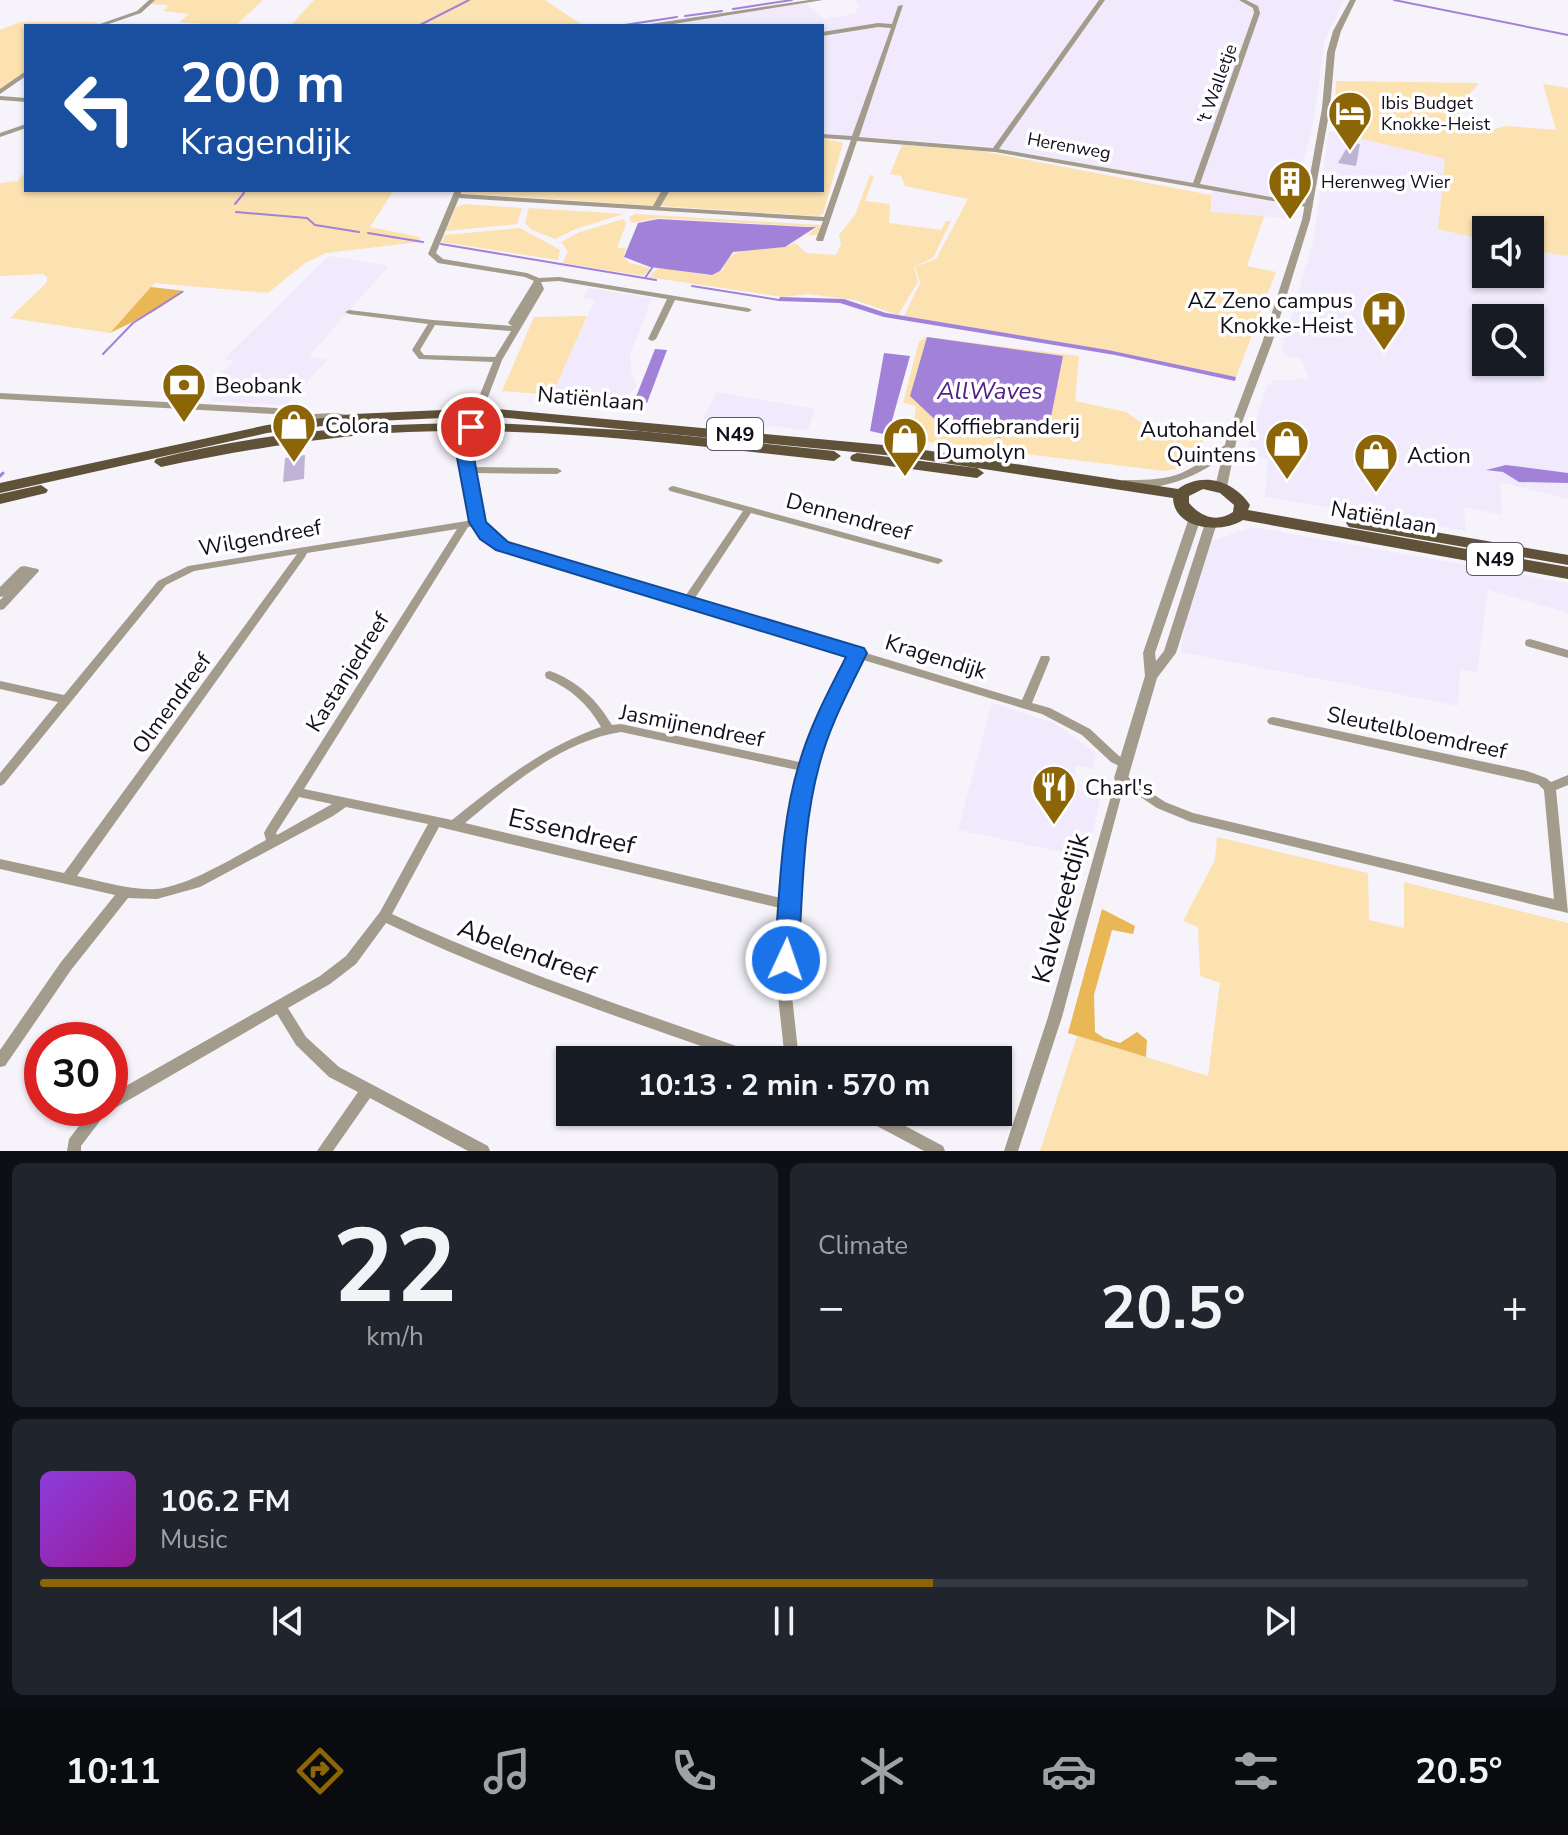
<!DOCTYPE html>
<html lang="en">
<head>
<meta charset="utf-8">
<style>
  :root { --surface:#171b24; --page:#20242c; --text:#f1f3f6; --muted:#9ea1a6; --line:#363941; --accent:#8b6506 }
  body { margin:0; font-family:"Nunito Sans",sans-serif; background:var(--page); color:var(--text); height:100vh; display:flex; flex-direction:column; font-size:30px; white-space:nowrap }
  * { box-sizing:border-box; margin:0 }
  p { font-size:26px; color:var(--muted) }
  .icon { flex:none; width:44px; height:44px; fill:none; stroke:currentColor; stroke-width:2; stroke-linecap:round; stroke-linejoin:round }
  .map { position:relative; height:1151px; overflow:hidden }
  .panel { display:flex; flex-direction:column; gap:12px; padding:12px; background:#0d0f14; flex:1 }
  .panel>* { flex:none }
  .hud { position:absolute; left:24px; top:24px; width:800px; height:168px; border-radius:0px; box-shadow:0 2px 6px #0004; background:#1a4fa0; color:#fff; overflow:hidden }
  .fabs { position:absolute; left:1472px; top:216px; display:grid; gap:16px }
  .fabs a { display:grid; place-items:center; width:72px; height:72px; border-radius:0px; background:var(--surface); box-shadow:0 2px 6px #0004; font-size:40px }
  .speed { position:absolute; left:24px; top:1022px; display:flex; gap:16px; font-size:40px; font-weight:700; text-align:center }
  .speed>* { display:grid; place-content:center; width:104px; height:104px; border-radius:50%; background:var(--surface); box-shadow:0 2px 6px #0004; line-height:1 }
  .speed .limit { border:12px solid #d22; background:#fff; color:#111 }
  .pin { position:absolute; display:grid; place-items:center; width:68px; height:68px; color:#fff; margin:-34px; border:4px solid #fff; border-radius:50%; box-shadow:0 2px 8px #0007 }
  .me { position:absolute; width:88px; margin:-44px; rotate:3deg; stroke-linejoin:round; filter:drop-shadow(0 0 6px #0008) }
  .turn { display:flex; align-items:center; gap:28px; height:168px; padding:0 24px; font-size:36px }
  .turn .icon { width:104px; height:104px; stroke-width:2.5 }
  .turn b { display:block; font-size:56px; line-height:68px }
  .big { font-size:60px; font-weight:700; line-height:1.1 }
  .panel .tile { flex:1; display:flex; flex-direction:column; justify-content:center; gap:12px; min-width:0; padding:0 28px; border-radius:12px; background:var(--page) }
  .panel .dial { align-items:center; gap:0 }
  .dial b { font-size:104px; line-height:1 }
  .song { display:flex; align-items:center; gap:24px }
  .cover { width:96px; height:96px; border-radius:12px; background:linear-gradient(135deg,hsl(270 70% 55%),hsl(300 70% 35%)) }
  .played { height:8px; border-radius:4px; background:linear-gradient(90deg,var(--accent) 60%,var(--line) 60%) }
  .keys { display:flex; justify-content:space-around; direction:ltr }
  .heat { display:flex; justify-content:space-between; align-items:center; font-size:44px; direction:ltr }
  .panel .tiles { flex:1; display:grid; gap:12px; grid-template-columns:1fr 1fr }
  .tile:last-child { grid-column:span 2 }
  .trip { position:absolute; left:556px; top:1046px; width:456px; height:80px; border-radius:0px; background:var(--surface); box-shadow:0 2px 6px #0004; font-weight:700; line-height:80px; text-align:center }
  .menu { display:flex; height:128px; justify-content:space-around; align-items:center; background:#090b0e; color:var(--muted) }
  .menu .icon { width:56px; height:56px }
  .menu .current { color:var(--accent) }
  .menu b { font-size:36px; color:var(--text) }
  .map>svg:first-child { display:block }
  .built { fill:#f0eafc; fill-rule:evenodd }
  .green { fill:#fce1b1 }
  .forest { fill:#e9b755 }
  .water { fill:#a282d9 }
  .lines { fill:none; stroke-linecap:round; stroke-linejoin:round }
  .stream-far1 { stroke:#a282d9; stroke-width:2 }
  .stream { stroke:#a282d9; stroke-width:3 }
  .building { fill:#beb3d6 }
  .minor { fill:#a39b8c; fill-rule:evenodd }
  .tertiary { fill:#a39b8c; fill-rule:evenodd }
  .primary { fill:#5f5238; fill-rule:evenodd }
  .route { fill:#1a73e8; stroke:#114b97; stroke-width:2 }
  .labels { text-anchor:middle; stroke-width:7; stroke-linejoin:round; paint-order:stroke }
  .far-street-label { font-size:18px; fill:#130f1b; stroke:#fff }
  .far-poi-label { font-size:18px; fill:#130f1b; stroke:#fff; text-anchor:start }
  .shield { fill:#fff; stroke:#5a575f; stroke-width:2 }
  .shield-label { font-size:20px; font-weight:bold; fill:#130f1b }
  .poi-label { font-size:22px; fill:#130f1b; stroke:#fff; text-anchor:start }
  .street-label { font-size:22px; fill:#130f1b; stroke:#fff }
  .water-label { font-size:24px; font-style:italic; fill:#502086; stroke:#fff }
  .near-street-label { font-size:26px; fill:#130f1b; stroke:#fff }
</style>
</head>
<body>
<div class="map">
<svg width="1568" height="1151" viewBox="0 0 1568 1151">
  <rect width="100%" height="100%" fill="#f6f3fb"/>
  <g class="built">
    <path d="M855,0H1344L1324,42L1314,119L1296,191L1290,201L986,146L839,135L835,139L822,138V26H657L806,3L823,19L855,14L859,5Z"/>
    <path d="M1329,131L1445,159L1438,228L1486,240V274H1530V250L1568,256V499L1500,482L1502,515L1464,507L1466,531L1265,497L1268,459L1246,453L1267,385L1275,380L1309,379L1301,358L1290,357L1281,350L1313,242ZM1486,318H1530V362H1486Z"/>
    <path d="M1212,189L1288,205L1295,219L1210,212Z"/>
    <path d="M329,256L389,266L309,356L327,360L286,405L210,401L224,380L216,378L234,361L224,359Z"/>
    <path d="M588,288L652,298L630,354L631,371L637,386L622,400L552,395L595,300L583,298Z"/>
    <path d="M717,392L791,405L815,409L808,430L703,419Z"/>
    <path d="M1252,527L1568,583V613L1488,590L1477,672L1460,670L1458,706L1181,652L1185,624L1212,541Z"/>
    <path d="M992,703L1054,723L1096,753L1093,769L1076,765L1072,788L1101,796L1087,857L958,830Z"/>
  </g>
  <g class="green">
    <path d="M153,0H263L235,26L179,22L189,14L163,11L169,5L150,4Z"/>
    <path d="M314,0H545L584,26H290Z"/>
    <path d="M20,22H94L100,24L26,26V72L0,91V30Z"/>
    <path d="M1336,81L1479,83L1457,109L1469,128L1491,130L1506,126L1556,130L1543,84L1568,88V256L1530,250V230H1486V240L1438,229L1445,159L1334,132Z"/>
    <path d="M822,138L843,143L823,214L817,216L455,193L457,190H822Z"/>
    <path d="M902,145L981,151L1211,195V212L1264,216L1247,266L1276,272L1236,377L1108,350L904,316L920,283L915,267L936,259L968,199L905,186L901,176L890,174Z"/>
    <path d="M26,172V190H394L370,227L420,237L419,242L326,253L305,263L268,293L155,283L110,333L10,318L47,282V277L43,274L0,276V183L17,181Z"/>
    <path d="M870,175L874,176L865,201L890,204L889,223L941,230L946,221H951L933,258L914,267L918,282L898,315L855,300L808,294L783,297L648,277L659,267L706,275L722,271C734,237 767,256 795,243L806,253L836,255L841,244L839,235L855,215Z"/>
    <path d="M464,204L522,208L517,224L446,231L456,207Z"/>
    <path d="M529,208L624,214L575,229L555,239L532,230L525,223Z"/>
    <path d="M636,214L820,225H821L817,235H807L817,227L658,218L632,223L629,217Z"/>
    <path d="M624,219L626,224L617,248H626L623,257L630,263L650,268L644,276L563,263L568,251L561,242L580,232Z"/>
    <path d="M520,228L560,250L558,260L442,242L445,235Z"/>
    <path d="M587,316L552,395L502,391L534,317Z"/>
    <path d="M927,337L1079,356L1075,401L1126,412L1145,425L1204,439C1194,459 1187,468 1164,471L911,440L916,406L903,403L919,341Z"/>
    <path d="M1217,837L1368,873L1369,920L1404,928V882L1568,923V1151H1040L1077,1036L1208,1076L1220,983L1200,976L1198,927L1183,921L1215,860Z"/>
  </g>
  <g class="forest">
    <path d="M151,287L185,291L153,312L110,333Z"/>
    <path d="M1102,909L1135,926L1133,934L1112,930L1094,995L1095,1032L1104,1038L1120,1043L1137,1032L1147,1040L1146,1057L1068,1033Z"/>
  </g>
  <g class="water">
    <path d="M658,219L806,227H816L785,247L733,252L720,271L712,275L650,267L624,257L638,223Z"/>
    <path d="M780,297L844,299L886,313L1108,350L1236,377L1235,381L1115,355L884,317L840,303L778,301Z"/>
    <path d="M927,337L1063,356L1051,417L1000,438L946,430L910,396Z"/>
    <path d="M655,349L667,350L647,403L634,402Z"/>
    <path d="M884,353L910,356L888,435L870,431Z"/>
    <path d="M1506,465L1568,473V483L1519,482L1503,472L1486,470Z"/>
  </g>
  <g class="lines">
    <g class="stream-far1">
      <path d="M1394,0L1568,35"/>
      <path d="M733,9L792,0"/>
      <path d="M685,16L722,11"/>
      <path d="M418,26L469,0"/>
      <path d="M618,26L677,17"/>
      <path d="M235,204L244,193L242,190"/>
      <path d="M236,212L307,218L315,225L359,232"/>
      <path d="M368,233L423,242"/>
      <path d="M441,244L656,280"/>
      <path d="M645,278L654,265"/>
      <path d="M692,286L779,300"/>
      <path d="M103,354L133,323L182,292"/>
    </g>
    <path class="stream" d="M0,476L3,473"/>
  </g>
  <g class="building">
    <path d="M1350,142L1360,144L1356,166L1338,163Z"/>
    <path d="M305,455L304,479L283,482L285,458Z"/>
  </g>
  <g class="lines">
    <g class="minor">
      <path d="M149,0H155L141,13L103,26H94L137,11Z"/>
      <path d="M809,0H823L661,26H647L650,24Z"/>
      <path d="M1099,0H1105L999,149L1193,183L1254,13L1253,8L1239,0H1246L1258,6L1260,13L1200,184L1309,204L1313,206L1312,208L995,152L857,141L823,241H817L816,239L823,221L459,198L436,253L443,259L527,273L539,278L559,277L748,308L752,310L748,312L675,300L656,339L652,341L648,339L667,299L559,281L541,282L544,289L502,360L469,447L472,467L557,468L562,471L557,474L473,473L483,521L497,539L515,548L684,598L743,511L670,491L668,489L670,487L673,486L941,559L943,561L938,564L751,513L693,601L1022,700L1041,656H1049L1050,659L1032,703L1050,708L1090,729L1119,756L1129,761L1131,764L1129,767L1125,769L1111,762L1082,735L1042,714L860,659L818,751L804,826L791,987L799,1060H785L777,987L784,909L439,827L392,914C511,970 635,1010 759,1054L764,1055L766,1060H741C621,1018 501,978 386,923L356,964L330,984L288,1008L306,1037L339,1067L488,1146L490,1151H468L370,1098L333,1151H317L358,1092L329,1077L296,1045L277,1014L115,1108L109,1109L81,1146V1151H67L69,1139L93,1108H110V1095L320,976L346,956L380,912L428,824L346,807L333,816L200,887L157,899L128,898L71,970L5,1066L0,1067V1050L61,962L115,895L0,869V859L64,873L297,554L194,571L166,585L4,784L0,786V773L58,702L0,689V681L64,695L158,581L188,566L473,520L462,470L459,447L493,362L419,359L412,350L428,324L349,314L345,312L349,310L433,320L512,326L508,323L534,281L525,277L438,263L428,254L455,190H461V194L653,206L662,190H670L660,207L824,217L851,140L822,138V134L852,136L891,28L878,27L822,36V32L878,23L892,24L898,6L903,5L859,137L993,148ZM435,325L511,331L495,357L424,355L420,350ZM476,526L491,543L509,552L850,656L806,751L804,763L621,724L612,725C597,700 578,681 550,671L546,672L545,675L546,678C570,688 588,704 601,727C545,746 498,783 452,820L304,789L468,527ZM457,529L266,829L264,833L266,840C236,856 191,885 157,889C132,891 101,881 77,876L305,557L307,553ZM621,732L802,771L792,826L785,899L465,823C510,786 561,741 621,732ZM299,797L332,804L277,835L276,833Z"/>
      <path d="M26,71V76L0,94V89Z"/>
      <path d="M0,96L26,98V102L0,100Z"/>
      <path d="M26,124V128L0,137V133Z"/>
      <path d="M24,566L38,569L39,571L4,609L0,610V600L26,573L4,596L0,597V587L20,567Z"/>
      <path d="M1530,639L1568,650V658L1526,646L1525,643L1526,640Z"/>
      <path d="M1273,717L1527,771L1546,778L1551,782L1568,775V785L1556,790L1568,913L1191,822L1157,808L1124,786L1062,1017L1018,1151H1004L1048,1017L1117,775L1121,773L1125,775L1165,802L1193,813L1554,899L1544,790L1538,784L1273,725L1269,724L1267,721L1269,718Z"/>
      <path d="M858,1112H879L943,1146L945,1151H924L860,1117Z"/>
    </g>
    <g class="tertiary">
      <path d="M1350,0H1356L1341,31L1335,52L1330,108L1310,220L1272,343L1238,433L1227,487L1221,491L1215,487L1222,458C1193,479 1158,492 1121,487L1119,484L1121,481L1125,480C1142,480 1160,480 1176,475C1194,469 1209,456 1225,445L1228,433L1262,343L1302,220L1322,108L1327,52L1333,31Z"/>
      <path d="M0,393L276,408L297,415L333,413L358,416L359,418C351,423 343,419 334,419C312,420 295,423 274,414L0,399Z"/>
      <path d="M1195,514L1201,518L1155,653L1156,661L1164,651L1205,523L1211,519L1217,523L1176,653L1157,678L1128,778L1126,782L1121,784L1116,782L1114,778L1145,676L1143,653L1189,518Z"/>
    </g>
    <g class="primary">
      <path d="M487,408L905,447L1178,489C1203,471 1234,481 1250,505L1248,510L1568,567V579L1243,520C1222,534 1174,530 1173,498L905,457L487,416L354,422L267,433L0,493V483L267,425L354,414ZM1203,489L1220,493L1234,505L1233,512C1217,523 1201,517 1189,503V496Z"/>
      <path d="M494,423L640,431L834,451L841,456L834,461C693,446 551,426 408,432C325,436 243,450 161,467L154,462L156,459C266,431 381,422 494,423Z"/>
      <path d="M857,453L977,468L984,473L977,478L852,461L850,458L852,455Z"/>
      <path d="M41,485L48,490L46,493L0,504V494Z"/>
      <path d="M1354,518L1568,555V565L1349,527L1346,523L1349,519Z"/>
    </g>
  </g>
  <path class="route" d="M471,422L479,427L472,447L486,522L508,542L864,648L867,653C849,690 829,726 819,766C802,828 803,896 798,960L794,967L786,971L778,967L774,960C780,896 780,826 799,764C810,726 828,692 846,657L496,550L480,539L469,522L455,447L463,427Z"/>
  <defs>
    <g id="hotel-pin" transform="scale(2.3)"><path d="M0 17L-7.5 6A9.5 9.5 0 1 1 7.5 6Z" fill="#8b6506" stroke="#fff"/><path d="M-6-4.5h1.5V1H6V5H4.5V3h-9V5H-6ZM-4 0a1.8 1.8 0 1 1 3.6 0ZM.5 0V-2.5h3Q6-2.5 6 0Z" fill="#fff"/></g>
    <g id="building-pin" transform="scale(2.3)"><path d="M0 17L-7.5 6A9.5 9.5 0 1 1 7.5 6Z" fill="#8b6506" stroke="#fff"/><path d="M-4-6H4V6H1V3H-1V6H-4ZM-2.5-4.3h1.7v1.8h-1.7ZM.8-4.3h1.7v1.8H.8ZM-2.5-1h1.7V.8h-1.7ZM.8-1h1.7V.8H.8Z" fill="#fff"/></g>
    <g id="hospital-pin" transform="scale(2.3)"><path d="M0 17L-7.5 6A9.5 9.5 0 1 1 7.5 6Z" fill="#8b6506" stroke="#fff"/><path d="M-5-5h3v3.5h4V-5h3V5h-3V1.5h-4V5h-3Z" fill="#fff"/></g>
    <g id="bank-pin" transform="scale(2.3)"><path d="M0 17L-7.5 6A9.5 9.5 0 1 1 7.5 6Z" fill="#8b6506" stroke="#fff"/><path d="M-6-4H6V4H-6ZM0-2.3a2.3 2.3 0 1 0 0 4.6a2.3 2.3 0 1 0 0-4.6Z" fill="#fff"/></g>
    <g id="shop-pin" transform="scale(2.3)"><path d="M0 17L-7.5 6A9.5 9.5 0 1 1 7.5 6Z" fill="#8b6506" stroke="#fff"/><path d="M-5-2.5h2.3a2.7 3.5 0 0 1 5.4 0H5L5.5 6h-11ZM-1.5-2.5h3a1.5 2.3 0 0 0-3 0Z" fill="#fff"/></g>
    <g id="restaurant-pin" transform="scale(2.3)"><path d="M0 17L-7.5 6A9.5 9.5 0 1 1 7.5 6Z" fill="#8b6506" stroke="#fff"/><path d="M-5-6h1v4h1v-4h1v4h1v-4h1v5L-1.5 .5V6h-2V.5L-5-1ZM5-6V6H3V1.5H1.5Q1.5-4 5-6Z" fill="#fff"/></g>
  </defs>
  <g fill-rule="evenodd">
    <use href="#hotel-pin" x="1350" y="113"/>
    <use href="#building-pin" x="1290" y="182"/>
    <use href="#hospital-pin" x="1384" y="313"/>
    <use href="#bank-pin" x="184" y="385"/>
    <use href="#shop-pin" x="294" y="425"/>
    <use href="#shop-pin" x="905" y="439"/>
    <use href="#shop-pin" x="1287" y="442"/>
    <use href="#shop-pin" x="1376" y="455"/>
    <use href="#restaurant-pin" x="1054" y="787"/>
  </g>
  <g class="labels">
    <g class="far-street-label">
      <text transform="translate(1217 84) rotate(-70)" y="6">'t Walletje</text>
      <text transform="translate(1069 146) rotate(10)" y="6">Herenweg</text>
    </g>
    <g class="far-poi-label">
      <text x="1381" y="109">Ibis Budget<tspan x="1381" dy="21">Knokke-Heist</tspan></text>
      <text x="1321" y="188">Herenweg Wier</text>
    </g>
    <g class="shield">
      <rect x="707" y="418" width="56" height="32" rx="6"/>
      <rect x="1467" y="543" width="56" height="32" rx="6"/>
    </g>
    <g class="shield-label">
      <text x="735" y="441">N49</text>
      <text x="1495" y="566">N49</text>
    </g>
    <g class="poi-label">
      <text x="1353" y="308" text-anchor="end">AZ Zeno campus<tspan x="1353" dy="25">Knokke-Heist</tspan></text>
      <text x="215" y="393">Beobank</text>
      <text x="325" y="433">Colora</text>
      <text x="936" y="434">Koffiebranderij<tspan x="936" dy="25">Dumolyn</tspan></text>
      <text x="1256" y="437" text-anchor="end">Autohandel<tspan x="1256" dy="25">Quintens</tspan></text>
      <text x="1407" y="463">Action</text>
      <text x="1085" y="795">Charl's</text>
    </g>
    <g class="street-label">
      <text transform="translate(591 398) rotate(5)" y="8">Natiënlaan</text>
      <text transform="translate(849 516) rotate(15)" y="8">Dennendreef</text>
      <text transform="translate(1384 517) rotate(10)" y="8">Natiënlaan</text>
      <text transform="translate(260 537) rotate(-10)" y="8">Wilgendreef</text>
      <text transform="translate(936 656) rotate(17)" y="8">Kragendijk</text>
      <text transform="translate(347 672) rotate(-58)" y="8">Kastanjedreef</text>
      <text transform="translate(171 703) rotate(-54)" y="8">Olmendreef</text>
      <text transform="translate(692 725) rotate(11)" y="8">Jasmijnendreef</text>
      <text transform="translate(1417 732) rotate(12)" y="8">Sleutelbloemdreef</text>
    </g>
    <g class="water-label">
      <text x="990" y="399">AllWaves</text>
    </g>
    <g class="near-street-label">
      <text transform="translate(572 831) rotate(13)" y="9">Essendreef</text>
      <text transform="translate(1060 908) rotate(-75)" y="9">Kalvekeetdijk</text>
      <text transform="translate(527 951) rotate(20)" y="9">Abelendreef</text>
    </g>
  </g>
</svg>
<div class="fabs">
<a><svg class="icon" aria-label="sound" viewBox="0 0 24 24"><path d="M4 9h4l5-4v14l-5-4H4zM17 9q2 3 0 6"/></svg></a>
<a><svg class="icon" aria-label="search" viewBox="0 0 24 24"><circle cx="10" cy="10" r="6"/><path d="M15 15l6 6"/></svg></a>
</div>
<div class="speed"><div class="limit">30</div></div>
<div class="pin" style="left:471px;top:427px;background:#d93025"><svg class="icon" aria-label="arrive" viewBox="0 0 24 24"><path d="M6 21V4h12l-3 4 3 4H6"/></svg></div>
<svg class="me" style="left:786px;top:960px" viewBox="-20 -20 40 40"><circle r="17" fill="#1a73e8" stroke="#fff" stroke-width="3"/><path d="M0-11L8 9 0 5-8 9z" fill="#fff"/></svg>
<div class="trip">10:13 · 2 min · 570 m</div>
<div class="hud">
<div class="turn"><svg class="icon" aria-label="left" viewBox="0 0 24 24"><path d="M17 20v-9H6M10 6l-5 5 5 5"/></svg><div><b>200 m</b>Kragendijk</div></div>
</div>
</div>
<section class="panel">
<div class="tiles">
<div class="tile dial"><b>22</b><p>km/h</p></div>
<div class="tile"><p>Climate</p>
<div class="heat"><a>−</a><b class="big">20.5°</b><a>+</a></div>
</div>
<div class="tile">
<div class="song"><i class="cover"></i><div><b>106.2 FM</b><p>Music</p></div></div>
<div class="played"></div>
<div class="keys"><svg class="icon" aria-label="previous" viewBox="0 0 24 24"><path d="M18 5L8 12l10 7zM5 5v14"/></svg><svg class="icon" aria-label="pause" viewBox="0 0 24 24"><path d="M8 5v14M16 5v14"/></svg><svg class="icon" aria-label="next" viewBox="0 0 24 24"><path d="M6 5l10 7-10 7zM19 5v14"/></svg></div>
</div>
</div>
</section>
<nav class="menu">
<b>10:11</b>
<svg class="icon current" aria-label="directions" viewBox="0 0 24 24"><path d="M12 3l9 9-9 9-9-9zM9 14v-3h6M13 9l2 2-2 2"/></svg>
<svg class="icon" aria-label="music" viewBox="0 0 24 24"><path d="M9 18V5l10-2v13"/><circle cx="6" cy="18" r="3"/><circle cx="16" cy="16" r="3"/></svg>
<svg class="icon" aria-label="phone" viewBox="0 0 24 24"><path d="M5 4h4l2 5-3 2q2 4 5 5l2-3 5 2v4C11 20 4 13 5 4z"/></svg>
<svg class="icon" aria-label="climate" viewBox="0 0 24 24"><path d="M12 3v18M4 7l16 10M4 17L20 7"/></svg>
<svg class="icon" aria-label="car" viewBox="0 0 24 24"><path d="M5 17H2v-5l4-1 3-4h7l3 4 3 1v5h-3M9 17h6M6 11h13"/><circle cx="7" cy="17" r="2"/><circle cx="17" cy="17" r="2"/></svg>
<svg class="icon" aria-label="filters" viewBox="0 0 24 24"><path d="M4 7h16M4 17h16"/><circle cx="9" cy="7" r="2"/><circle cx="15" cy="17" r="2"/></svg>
<b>20.5°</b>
</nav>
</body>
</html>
